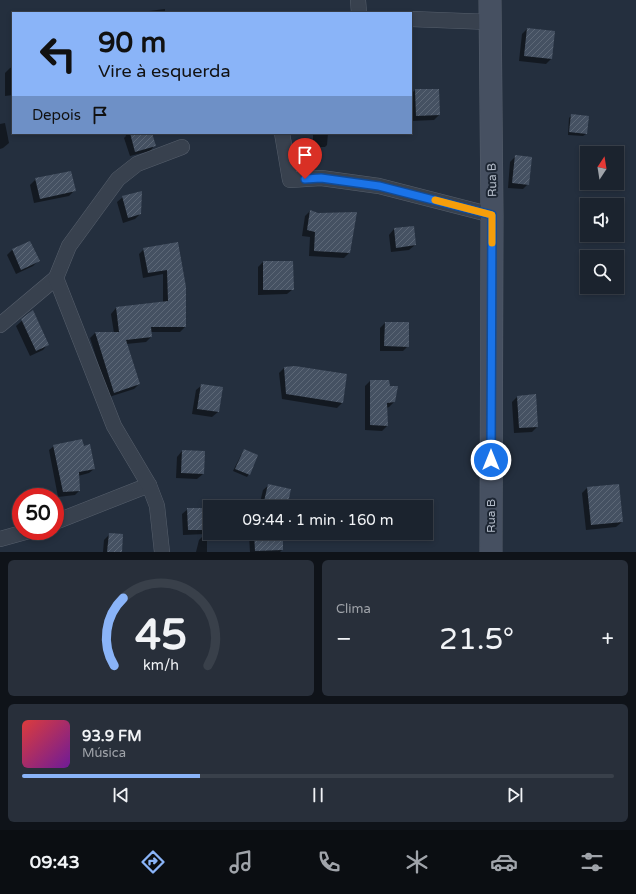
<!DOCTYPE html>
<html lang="pt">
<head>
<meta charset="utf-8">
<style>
  :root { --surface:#1b232e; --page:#282f3a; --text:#f1f3f6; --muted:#a0a4aa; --line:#39404a; --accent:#8ab4f8 }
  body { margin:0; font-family:"Varela Round",sans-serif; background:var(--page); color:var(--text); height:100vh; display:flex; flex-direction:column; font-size:15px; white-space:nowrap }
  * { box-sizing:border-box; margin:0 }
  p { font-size:13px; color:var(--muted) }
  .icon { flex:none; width:22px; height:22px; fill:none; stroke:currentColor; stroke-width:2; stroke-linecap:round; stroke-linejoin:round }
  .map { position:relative; height:552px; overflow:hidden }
  .details { display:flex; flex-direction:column; gap:8px; padding:8px; background:#0f1319; flex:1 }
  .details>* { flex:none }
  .guide { position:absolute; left:12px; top:12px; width:400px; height:122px; border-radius:0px; box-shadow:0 2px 6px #0003,0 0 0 1px var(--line); background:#8ab4f8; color:#111; overflow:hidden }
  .needle { width:26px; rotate:12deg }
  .controls { position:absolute; left:580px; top:146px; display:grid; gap:8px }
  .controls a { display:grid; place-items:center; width:44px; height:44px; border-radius:0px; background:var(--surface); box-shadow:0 2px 6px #0003,0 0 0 1px var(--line); font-size:20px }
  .speed { position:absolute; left:12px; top:488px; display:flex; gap:8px; font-size:20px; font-weight:700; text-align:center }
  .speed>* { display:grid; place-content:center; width:52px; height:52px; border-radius:50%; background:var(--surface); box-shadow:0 2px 6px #0003,0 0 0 1px var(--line); line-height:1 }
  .speed .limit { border:6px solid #d22; background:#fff; color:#111 }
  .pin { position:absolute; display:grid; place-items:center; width:34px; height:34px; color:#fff; margin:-41px -17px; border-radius:50% 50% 50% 0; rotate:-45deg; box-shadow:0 0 4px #0007 }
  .pin .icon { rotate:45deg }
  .me { position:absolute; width:44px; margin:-22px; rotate:0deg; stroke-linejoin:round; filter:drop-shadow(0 0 3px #0008) }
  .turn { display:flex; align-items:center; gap:14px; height:84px; padding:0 20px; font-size:18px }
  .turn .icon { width:52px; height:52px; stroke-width:2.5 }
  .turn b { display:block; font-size:28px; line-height:34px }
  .then { display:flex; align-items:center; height:38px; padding:0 20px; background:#0003; gap:8px; font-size:15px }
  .big { font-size:30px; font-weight:600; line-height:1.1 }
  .details .tile { flex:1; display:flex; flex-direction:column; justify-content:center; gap:6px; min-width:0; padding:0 14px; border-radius:6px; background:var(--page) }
  .details .dial { align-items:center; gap:0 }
  .dial svg { height:104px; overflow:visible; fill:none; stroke:var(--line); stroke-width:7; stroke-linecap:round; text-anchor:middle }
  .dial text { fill:var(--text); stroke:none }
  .song { display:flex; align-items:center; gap:12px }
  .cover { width:48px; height:48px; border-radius:6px; background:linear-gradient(135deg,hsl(0 70% 55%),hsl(280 70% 35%)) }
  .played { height:4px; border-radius:2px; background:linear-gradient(90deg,var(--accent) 30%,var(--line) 30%) }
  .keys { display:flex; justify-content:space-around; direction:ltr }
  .heat { display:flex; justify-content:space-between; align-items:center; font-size:22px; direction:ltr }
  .details .tiles { flex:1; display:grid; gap:8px; grid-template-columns:1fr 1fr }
  .tile:last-child { grid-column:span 2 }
  .trip { position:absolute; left:203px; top:500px; width:230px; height:40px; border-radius:0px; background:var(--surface); box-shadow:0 2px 6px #0003,0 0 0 1px var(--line); font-weight:600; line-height:40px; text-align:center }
  .tab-bar { display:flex; height:64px; justify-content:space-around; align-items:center; background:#0b0e12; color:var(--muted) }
  .tab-bar .icon { width:28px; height:28px }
  .tab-bar .on { color:var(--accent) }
  .tab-bar b { font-size:18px; color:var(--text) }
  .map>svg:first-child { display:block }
  .shadow { fill:#0007 }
  .building { fill:url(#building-hatch) }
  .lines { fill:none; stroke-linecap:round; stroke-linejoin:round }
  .minor-casing { stroke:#565f6c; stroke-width:16 }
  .secondary-casing { stroke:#565f6c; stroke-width:23 }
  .minor { stroke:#38414e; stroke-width:15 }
  .secondary { stroke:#465061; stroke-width:22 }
  .route-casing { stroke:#114b97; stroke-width:10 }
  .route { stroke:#1a73e8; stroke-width:7 }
  .slow { stroke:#f59e0b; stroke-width:7 }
  .labels { text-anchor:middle; stroke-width:4; stroke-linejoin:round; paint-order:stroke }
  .street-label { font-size:12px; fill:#b4bcc9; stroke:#1d2633 }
</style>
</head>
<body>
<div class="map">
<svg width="636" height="552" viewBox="0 0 636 552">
  <defs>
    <pattern id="building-hatch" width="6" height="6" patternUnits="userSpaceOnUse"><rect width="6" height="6" fill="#455162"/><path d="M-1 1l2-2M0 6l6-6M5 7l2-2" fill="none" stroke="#5d6877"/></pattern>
  </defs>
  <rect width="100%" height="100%" fill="#242f3e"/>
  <g class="shadow">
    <path d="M165,9V13H147L149,11Z"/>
    <path d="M527,29L554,32L551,59L546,64L519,61L522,34Z"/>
    <path d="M13,67V95L5,96V73L10,68Z"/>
    <path d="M415,90L439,115L434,120L411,121V94Z"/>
    <path d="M572,115L586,134L583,136L568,135L569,118Z"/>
    <path d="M5,123L9,143L3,148L0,149V124Z"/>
    <path d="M125,133H151L155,145L150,151L130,156L124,138L126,136Z"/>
    <path d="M313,133H328L327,145L325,147H313Z"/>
    <path d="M516,156L528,184L523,189L508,188L510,162Z"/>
    <path d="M36,179L74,191L69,196L34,203L30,185Z"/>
    <path d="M123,197L140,214L135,219L123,223L117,202Z"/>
    <path d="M310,211L318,214L349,253L344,258L309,256L310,237L302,236L305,216Z"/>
    <path d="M413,227L415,245L409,250L391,252L389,235L394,229Z"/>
    <path d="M30,242L38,261L33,266L16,274L7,255L12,250Z"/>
    <path d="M177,243L185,287V327L180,332H151V337L146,342L126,344L139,384L134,389L109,397L90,338L95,333H114L111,314L116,308L163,303V274L143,278L139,254L144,249Z"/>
    <path d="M263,262L293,289L287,294L258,295V267Z"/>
    <path d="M33,311L48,344L43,350L30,356L16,326Z"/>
    <path d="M385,323L408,346L403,351H380V328Z"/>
    <path d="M284,368L342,403L337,408L282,399L279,373Z"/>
    <path d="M370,381H388L394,402L389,407L386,408L387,426L382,431L365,430V386Z"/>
    <path d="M202,385L222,388L218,412L212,417L192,414L196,390Z"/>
    <path d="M517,397L537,427L532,432L514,433L512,402Z"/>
    <path d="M54,446L83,448L94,469L89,473L78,476L79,491L75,495L58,497L49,450Z"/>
    <path d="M244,450L249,474L247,477L233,471L242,453Z"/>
    <path d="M182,451L203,452V474L197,479L176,478L177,457Z"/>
    <path d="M269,485L290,489L286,507H259L263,490Z"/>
    <path d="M587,488L622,522L616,527L586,530L582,493Z"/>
    <path d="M54,494L55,497H39Z"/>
    <path d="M55,499L58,511L55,513Z"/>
    <path d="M188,509H210V531L206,534L183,535L182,514Z"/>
    <path d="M252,533H282V550L280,552H250L249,536Z"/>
    <path d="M109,535L121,552H103L104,540Z"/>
    <path d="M203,536L207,537V552H196L199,540Z"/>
  </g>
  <g class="building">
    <path d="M527,28L555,31L552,59L524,56Z"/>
    <path d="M415,89H439L440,115L416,116Z"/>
    <path d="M571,114L589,116L587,134L569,132Z"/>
    <path d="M130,133H152L156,146L135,152Z"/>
    <path d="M515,155L532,157L529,185L512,183Z"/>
    <path d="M71,171L76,191L40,199L35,178Z"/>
    <path d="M142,191L141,214L128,218L122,196Z"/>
    <path d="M310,210L318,213L357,212L350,253L314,251L315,232L307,230Z"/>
    <path d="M414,226L416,245L396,248L394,228Z"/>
    <path d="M30,241L40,261L21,270L12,249Z"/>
    <path d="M178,242L186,287V327H151L152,337L126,340L140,384L114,393L95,332H119L116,307L168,301L167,270L148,273L143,248Z"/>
    <path d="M263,261H293L294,290H263Z"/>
    <path d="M33,310L49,345L36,351L21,319Z"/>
    <path d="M385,322H409V347L384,346Z"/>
    <path d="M295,366L347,374L343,403L286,394L284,367Z"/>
    <path d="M370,380H389L390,386H398L395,402L387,403L388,426L370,425Z"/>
    <path d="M201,384L223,387L219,412L197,409Z"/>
    <path d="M536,394L538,427L519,428L517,396Z"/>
    <path d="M82,439L84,446L90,444L95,469L79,472L80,491L63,492L53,445Z"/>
    <path d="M244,449L258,455L250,475L235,469Z"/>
    <path d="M182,450L205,451L204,474L181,473Z"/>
    <path d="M268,484L291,489L287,507L263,506Z"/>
    <path d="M619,484L623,522L591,525L587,487Z"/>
    <path d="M187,508H210V530H188Z"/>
    <path d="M109,533L123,534L122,552H107Z"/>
    <path d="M254,533H283V550L255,551Z"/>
  </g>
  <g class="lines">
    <g class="minor-casing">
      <g id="minor">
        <path d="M358,0L359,13"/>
        <path d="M411,19L490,22"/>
        <path d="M282,133L290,180L321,178L379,186L492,215"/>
        <path d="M0,325L56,278"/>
        <path d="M55,522L149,485"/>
        <path d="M0,539L29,531"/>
        <path d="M162,552L157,506L149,485L114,426L56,278L69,246L118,179L137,164L182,147"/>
      </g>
    </g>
    <g class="secondary-casing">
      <path id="secondary" d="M490,0L492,215L491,552"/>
    </g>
    <use href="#minor" class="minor"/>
    <use href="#secondary" class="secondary"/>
  </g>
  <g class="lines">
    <g class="route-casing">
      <path id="route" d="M305,179L321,178L379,186L492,215L491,460"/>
    </g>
    <use href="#route" class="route"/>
    <path class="slow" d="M435,200L492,215V243"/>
  </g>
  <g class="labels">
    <g class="street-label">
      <text transform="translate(492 180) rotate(-91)" y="4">Rua B</text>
      <text transform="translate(491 516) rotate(-90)" y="4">Rua B</text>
    </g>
  </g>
</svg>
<div class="controls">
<a><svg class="needle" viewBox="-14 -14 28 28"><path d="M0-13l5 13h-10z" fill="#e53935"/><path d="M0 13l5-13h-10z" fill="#a0a4aa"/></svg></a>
<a><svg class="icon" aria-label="sound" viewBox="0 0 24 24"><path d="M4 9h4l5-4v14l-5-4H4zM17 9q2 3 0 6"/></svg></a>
<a><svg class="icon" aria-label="search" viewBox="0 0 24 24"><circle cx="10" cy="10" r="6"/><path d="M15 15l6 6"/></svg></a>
</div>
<div class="speed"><div class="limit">50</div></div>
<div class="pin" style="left:305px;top:179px;background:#d93025"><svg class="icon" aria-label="arrive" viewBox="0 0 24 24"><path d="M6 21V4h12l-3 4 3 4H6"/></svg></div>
<svg class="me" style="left:491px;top:460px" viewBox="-20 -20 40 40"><circle r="17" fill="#1a73e8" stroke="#fff" stroke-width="3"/><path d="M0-11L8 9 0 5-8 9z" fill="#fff"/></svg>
<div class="trip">09:44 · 1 min · 160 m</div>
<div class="guide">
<div class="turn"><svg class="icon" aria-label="left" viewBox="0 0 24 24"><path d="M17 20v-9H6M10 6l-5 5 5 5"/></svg><div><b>90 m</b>Vire à esquerda</div></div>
<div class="then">Depois<svg class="icon" aria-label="arrive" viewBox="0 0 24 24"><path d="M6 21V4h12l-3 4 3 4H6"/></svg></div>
</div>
</div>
<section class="details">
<div class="tiles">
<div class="tile dial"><svg viewBox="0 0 100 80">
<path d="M14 69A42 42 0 1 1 86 69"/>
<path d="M14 69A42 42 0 0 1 21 17" stroke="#8ab4f8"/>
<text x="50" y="56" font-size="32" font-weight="700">45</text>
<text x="50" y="72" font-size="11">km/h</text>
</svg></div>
<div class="tile"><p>Clima</p>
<div class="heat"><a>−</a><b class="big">21.5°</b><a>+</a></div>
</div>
<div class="tile">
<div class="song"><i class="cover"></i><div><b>93.9 FM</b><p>Música</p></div></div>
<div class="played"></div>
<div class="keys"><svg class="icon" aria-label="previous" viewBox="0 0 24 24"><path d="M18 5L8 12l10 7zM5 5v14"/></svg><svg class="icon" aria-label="pause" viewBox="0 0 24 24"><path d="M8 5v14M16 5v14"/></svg><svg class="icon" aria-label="next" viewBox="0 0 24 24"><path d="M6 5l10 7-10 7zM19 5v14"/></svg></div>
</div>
</div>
</section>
<nav class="tab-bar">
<b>09:43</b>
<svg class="icon on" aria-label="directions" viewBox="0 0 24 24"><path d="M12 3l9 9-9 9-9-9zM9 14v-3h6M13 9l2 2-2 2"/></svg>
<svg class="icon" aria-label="music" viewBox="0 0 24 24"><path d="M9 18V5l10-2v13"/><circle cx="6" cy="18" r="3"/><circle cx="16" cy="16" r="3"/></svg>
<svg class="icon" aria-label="phone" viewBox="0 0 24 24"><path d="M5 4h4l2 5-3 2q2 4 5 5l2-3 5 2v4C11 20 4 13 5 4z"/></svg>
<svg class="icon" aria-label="climate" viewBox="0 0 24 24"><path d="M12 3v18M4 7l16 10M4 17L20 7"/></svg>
<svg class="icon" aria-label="car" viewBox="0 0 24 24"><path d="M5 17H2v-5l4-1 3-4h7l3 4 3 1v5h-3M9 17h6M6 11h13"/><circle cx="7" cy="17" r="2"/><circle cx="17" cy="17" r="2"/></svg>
<svg class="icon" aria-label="filters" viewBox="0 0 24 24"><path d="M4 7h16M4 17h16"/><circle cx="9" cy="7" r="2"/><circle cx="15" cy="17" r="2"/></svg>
</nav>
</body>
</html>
